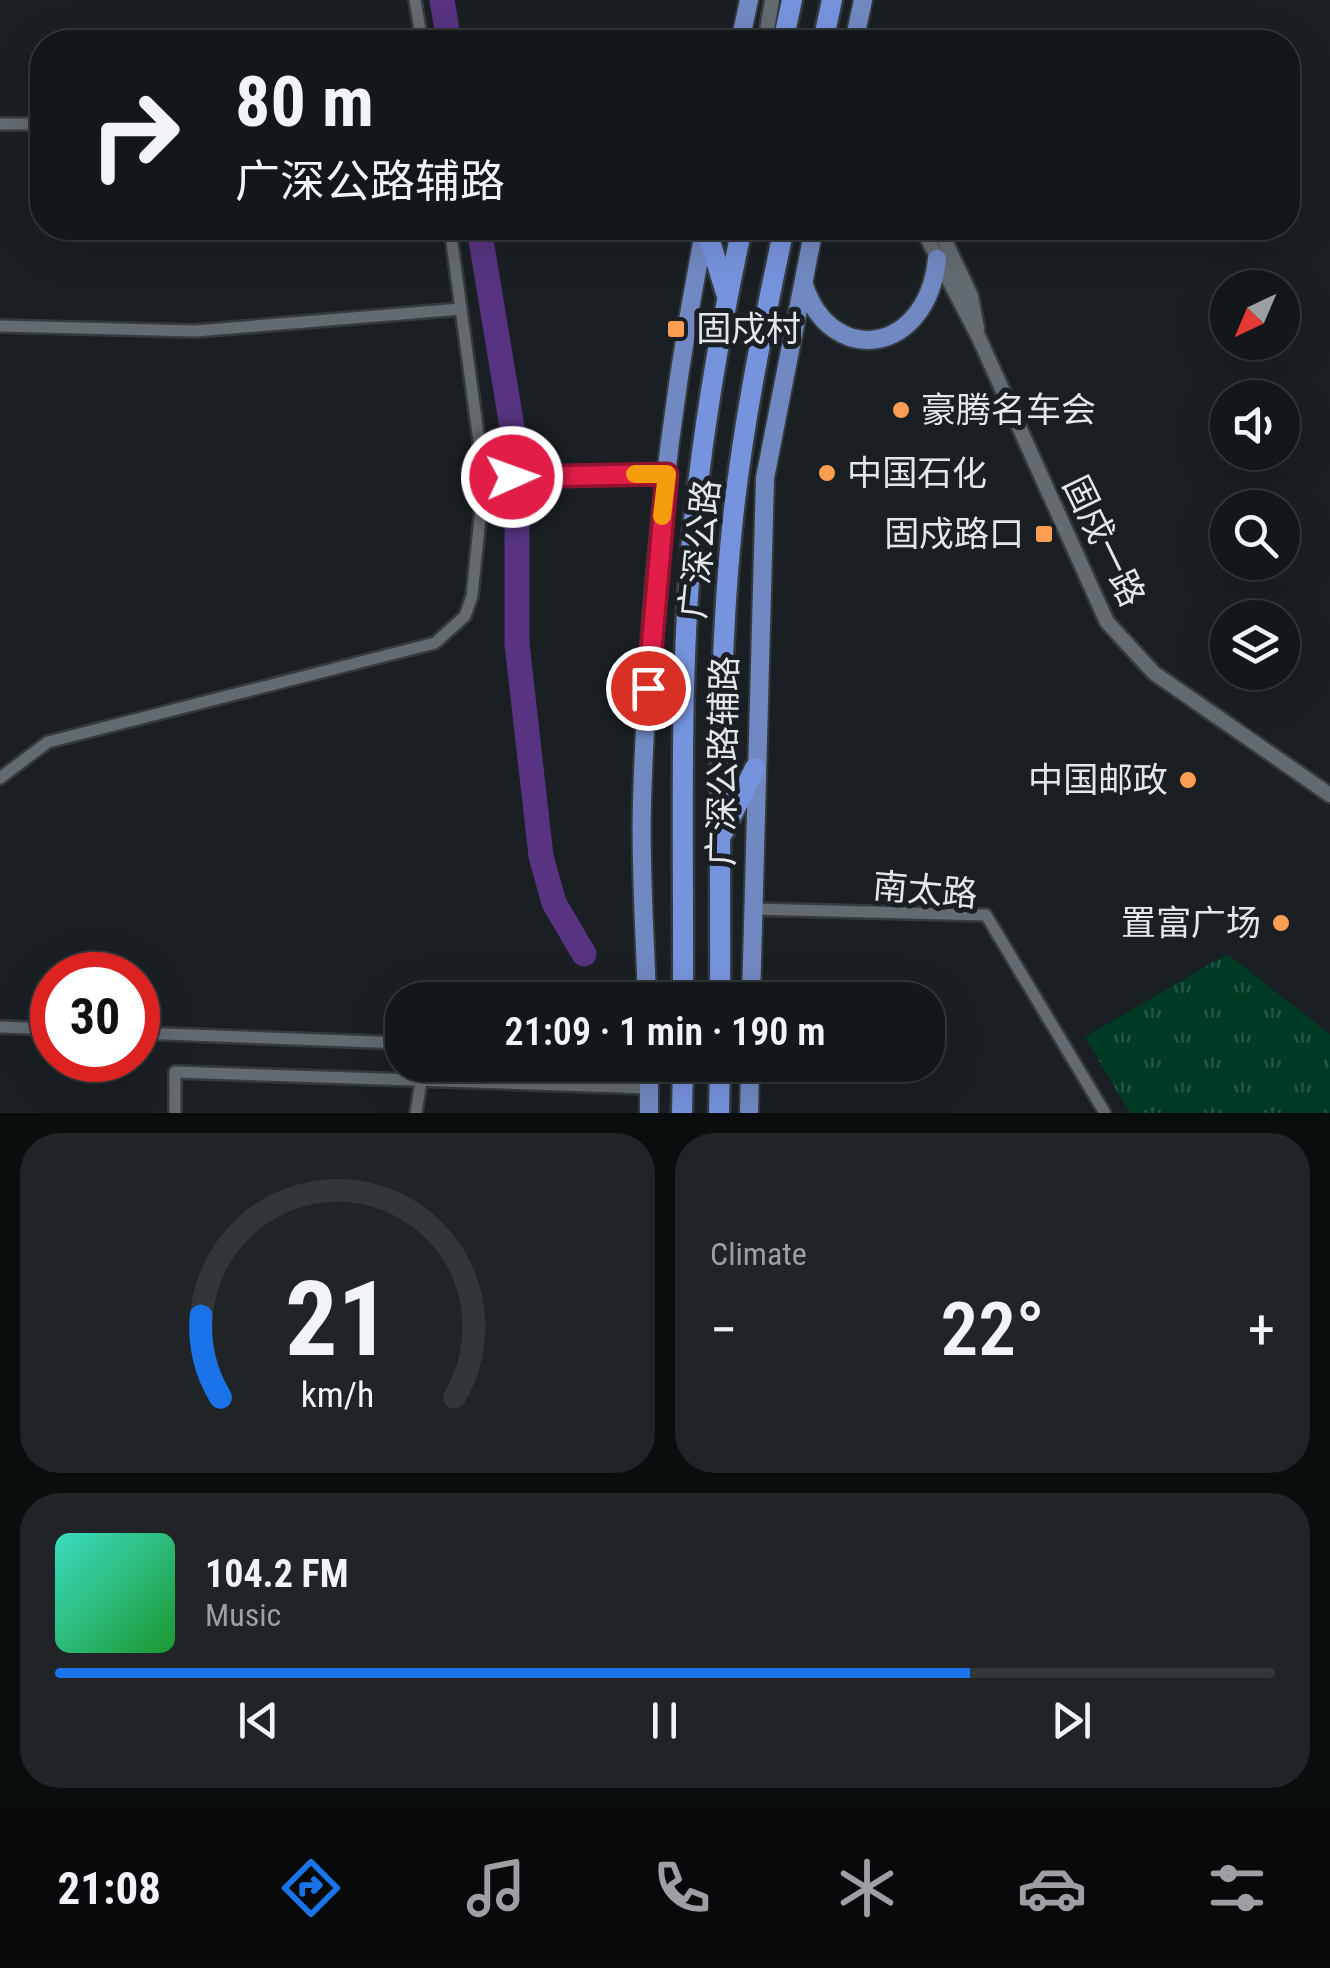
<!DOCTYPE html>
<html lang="en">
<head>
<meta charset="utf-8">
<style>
  :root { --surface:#13171a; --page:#202427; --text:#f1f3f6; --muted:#9d9fa2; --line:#323639; --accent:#1a73e8 }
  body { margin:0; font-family:"Roboto Condensed","Noto Sans SC",sans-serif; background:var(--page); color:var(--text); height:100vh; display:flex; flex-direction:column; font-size:38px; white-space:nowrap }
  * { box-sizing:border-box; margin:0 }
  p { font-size:32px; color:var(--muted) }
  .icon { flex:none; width:55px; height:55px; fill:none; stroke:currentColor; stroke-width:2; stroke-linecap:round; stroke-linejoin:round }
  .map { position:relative; height:1113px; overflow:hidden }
  .sheet { display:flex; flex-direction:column; gap:20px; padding:20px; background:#0a0d0e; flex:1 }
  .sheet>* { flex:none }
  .top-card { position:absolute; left:30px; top:30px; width:1270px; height:210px; border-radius:40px; box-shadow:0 10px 40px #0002,0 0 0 2px var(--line); background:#13171a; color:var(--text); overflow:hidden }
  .needle { width:65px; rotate:224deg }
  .buttons { position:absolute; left:1210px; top:270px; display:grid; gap:20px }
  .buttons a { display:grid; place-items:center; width:90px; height:90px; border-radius:50%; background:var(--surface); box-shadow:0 10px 40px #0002,0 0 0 2px var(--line); font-size:50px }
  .speed { position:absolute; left:30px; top:952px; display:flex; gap:20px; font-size:50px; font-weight:700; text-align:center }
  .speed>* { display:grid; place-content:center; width:130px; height:130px; border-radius:50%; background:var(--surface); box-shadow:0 10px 40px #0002,0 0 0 2px var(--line); line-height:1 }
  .speed .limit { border:15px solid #d22; background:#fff; color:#111 }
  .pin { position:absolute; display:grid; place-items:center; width:85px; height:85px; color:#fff; margin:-42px; border:5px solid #fff; border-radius:50%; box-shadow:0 2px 10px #0007 }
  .me { position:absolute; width:110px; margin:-55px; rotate:88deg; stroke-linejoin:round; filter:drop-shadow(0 0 8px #0008) }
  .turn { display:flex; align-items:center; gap:35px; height:210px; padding:0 40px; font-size:45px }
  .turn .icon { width:130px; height:130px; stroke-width:2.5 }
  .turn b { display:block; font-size:70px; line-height:85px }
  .big { font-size:75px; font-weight:600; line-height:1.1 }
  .sheet .card { flex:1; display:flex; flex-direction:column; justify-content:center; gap:15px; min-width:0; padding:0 35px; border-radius:40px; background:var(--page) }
  .sheet .dial { align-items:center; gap:0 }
  .dial svg { height:260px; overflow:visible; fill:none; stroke:var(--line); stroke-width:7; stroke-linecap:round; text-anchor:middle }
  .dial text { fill:var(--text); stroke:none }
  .song { display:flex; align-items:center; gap:30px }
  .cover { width:120px; height:120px; border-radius:15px; background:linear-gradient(135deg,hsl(170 70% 55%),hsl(130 70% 35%)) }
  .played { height:10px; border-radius:5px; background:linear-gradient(90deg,var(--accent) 75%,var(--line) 75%) }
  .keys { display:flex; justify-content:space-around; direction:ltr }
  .heat { display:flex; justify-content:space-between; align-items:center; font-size:55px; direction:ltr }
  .sheet .tiles { flex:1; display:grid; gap:20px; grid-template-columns:1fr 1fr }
  .card:last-child { grid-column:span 2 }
  .trip { position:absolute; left:385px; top:982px; width:560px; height:100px; border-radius:40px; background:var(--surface); box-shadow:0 10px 40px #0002,0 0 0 2px var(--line); font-weight:600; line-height:100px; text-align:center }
  .dock { display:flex; height:160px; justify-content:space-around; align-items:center; background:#08090a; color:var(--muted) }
  .dock .icon { width:70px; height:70px }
  .dock .selected { color:var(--accent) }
  .dock b { font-size:45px; color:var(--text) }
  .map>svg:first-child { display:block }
  .grass { fill:url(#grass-tufts) }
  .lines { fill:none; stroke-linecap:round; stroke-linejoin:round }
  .river { stroke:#573381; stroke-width:25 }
  .minor-casing { stroke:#353a3d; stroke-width:16 }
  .tertiary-casing { stroke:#353a3d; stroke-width:19 }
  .primary-casing { stroke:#353a3d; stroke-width:22 }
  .trunk-casing { stroke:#353a3d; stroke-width:25 }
  .minor { stroke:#636b70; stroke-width:11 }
  .tertiary { stroke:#636b70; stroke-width:14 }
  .primary { stroke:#7189c2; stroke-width:18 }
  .trunk { stroke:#7693de; stroke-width:20 }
  .route-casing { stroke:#92132f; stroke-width:25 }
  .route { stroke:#e11d48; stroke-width:18 }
  .slow { stroke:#f59e0b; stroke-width:18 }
  .poi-dot { fill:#fb9e51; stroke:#191f23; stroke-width:4 }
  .labels { text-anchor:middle; stroke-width:10; stroke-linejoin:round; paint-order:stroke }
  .poi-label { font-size:35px; fill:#e2e7e9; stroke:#191f23; text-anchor:start }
  .street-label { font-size:35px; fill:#e2e7e9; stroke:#191f23 }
</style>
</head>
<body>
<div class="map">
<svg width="1330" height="1113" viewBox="0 0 1330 1113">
  <defs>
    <pattern id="grass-tufts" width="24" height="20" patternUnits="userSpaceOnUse" patternTransform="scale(2.5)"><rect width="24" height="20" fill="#003a25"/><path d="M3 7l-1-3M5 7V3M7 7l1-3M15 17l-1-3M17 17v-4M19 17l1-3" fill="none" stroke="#255645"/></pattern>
  </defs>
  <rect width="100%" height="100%" fill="#191f23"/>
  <path class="grass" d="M1227,954L1330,1034V1113H1130L1085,1037Z"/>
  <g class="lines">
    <g class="river">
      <path d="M442,0L449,42"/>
      <path d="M479,228L517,457V644L541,856L554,903L584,954"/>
    </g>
    <g class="minor-casing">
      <g id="minor">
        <path d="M415,0L422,42"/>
        <path d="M0,124H42"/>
        <path d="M0,326L195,331L461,309"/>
        <path d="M484,478L667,474"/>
        <path d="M0,778L48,742L435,643L465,616L472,596L484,478L450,228"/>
        <path d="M752,909L986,915L1105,1113"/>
        <path d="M0,1027L52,1029"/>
        <path d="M138,1033L402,1043"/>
        <path d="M536,1065L563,1085"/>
        <path d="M175,1113V1072L649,1088"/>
        <path d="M416,1113L421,1081"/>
      </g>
    </g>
    <g class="tertiary-casing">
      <g id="tertiary">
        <path d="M765,42L772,0"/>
        <path d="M922,228L979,338L1107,622L1154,673L1330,795"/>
        <path d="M939,228L971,296L977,328"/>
      </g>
    </g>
    <g class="primary-casing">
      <g id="primary">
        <path d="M740,42L749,0"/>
        <path d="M854,42L863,0"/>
        <path d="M804,285C831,368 927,355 937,259"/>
        <path d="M647,1000C645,934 640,868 642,802C648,610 667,417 705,228"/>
        <path d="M751,1000L765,478L814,228"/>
        <path d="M649,1065V1113"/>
        <path d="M749,1113L750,1065"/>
      </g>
    </g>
    <g class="trunk-casing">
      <g id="trunk">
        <path d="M783,42L792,0"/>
        <path d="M823,42L832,0"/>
        <path d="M706,228L726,293"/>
        <path d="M724,831L755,768"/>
        <path d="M683,1000C684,841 678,679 694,520C704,422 721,324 742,228"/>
        <path d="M720,1000C721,843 716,685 732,528C742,427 763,327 784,228"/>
        <path d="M682,1113L683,1065"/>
        <path d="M719,1113L720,1065"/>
      </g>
    </g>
    <use href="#minor" class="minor"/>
    <use href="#tertiary" class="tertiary"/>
    <use href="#primary" class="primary"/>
    <use href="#trunk" class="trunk"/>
  </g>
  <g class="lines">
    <g class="route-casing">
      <path id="route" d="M512,477L667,474L648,688"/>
    </g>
    <use href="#route" class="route"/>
    <path class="slow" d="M635,474H667L662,516"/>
  </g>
  <g class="poi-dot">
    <rect x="666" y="319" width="20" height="20" rx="5"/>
    <circle cx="901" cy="410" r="10"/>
    <circle cx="827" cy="473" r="10"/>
    <rect x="1034" y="524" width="20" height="20" rx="5"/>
    <circle cx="1188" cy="780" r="10"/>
    <circle cx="1281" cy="923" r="10"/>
  </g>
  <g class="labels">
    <g class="poi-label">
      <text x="696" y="341">固戍村</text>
      <text x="921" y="422">豪腾名车会</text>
      <text x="847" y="485">中国石化</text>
      <text x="1024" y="546" text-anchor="end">固戍路口</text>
      <text x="1168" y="792" text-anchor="end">中国邮政</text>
      <text x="1261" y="935" text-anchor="end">置富广场</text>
    </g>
    <g class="street-label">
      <text transform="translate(1104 541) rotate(64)" y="12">固戍一路</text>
      <text transform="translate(700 549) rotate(-84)" y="12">广深公路</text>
      <text transform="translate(723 761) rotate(-89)" y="12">广深公路辅路</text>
      <text transform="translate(925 890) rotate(5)" y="12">南太路</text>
    </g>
  </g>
</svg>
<div class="buttons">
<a><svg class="needle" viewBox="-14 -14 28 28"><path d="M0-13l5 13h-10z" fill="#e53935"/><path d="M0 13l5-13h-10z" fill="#9d9fa2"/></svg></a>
<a><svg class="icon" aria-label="sound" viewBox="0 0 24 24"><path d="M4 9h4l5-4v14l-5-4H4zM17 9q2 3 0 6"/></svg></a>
<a><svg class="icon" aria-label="search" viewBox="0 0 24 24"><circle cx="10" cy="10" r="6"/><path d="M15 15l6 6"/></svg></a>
<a><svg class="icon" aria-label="layers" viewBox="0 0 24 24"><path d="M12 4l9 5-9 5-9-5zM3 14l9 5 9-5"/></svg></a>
</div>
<div class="speed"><div class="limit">30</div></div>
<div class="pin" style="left:648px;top:688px;background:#d93025"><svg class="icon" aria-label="arrive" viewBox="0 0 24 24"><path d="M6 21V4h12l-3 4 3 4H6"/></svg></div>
<svg class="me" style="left:512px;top:477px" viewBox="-20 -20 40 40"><circle r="17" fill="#e11d48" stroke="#fff" stroke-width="3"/><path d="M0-11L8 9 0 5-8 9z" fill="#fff"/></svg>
<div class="trip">21:09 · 1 min · 190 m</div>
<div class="top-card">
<div class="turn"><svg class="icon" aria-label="right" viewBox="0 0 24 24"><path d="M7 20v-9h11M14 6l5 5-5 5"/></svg><div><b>80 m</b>广深公路辅路</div></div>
</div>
</div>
<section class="sheet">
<div class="tiles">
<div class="card dial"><svg viewBox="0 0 100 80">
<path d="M14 69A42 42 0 1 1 86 69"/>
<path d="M14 69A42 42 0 0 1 8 44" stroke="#1a73e8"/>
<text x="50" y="56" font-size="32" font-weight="700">21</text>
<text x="50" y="72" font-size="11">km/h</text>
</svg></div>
<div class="card"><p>Climate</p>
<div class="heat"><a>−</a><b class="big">22°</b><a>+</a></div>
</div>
<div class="card">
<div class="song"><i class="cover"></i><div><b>104.2 FM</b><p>Music</p></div></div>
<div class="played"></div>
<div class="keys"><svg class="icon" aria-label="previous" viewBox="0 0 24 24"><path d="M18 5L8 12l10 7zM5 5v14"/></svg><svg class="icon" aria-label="pause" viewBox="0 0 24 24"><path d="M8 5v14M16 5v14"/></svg><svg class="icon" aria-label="next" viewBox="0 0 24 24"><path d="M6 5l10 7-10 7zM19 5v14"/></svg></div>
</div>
</div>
</section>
<nav class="dock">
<b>21:08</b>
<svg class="icon selected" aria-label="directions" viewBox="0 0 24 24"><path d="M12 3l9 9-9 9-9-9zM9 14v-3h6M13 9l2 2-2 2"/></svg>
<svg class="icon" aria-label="music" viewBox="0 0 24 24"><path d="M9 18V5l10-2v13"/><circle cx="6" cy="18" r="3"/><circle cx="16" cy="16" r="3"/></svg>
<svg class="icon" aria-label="phone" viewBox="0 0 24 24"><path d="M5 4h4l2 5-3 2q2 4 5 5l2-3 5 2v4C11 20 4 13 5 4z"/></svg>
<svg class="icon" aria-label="climate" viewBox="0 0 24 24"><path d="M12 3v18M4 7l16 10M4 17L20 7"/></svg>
<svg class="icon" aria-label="car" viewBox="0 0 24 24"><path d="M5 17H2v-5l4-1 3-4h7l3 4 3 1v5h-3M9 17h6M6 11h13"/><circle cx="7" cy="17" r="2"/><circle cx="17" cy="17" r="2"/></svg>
<svg class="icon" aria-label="filters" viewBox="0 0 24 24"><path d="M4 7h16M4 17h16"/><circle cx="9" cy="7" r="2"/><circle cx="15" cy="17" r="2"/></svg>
</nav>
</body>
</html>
